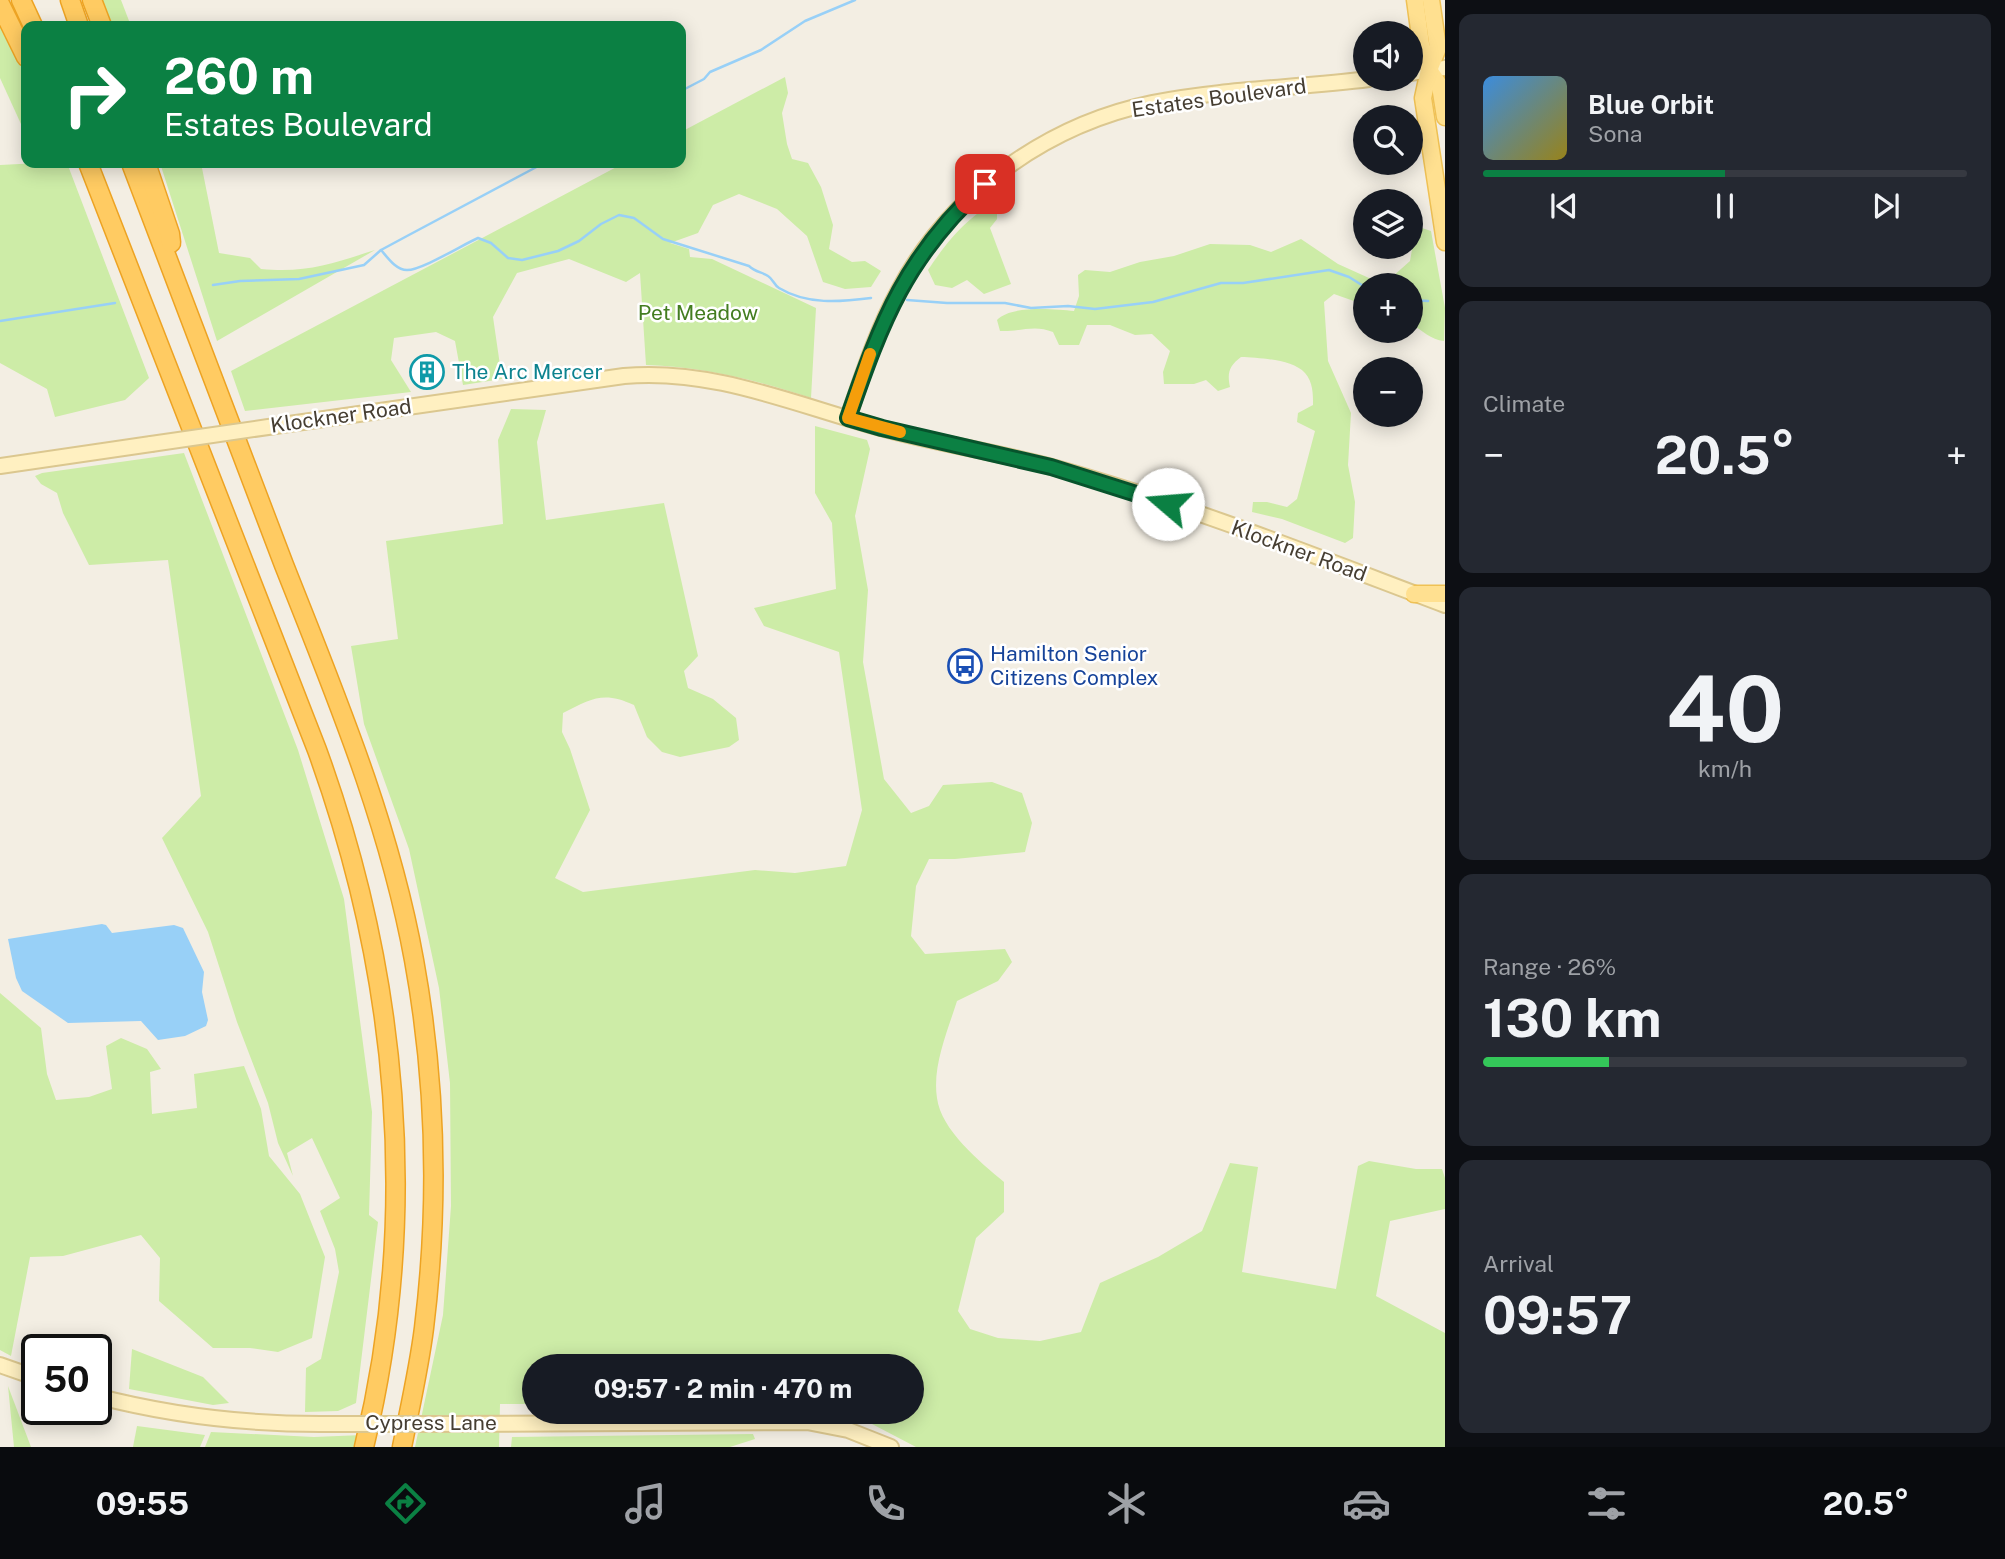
<!DOCTYPE html>
<html lang="en">
<head>
<meta charset="utf-8">
<style>
  :root { --surface:#171b24; --page:#242831; --text:#f1f3f6; --muted:#9ea1a6; --line:#363941; --accent:#0b8043 }
  body { margin:0; font-family:"Public Sans",sans-serif; background:var(--page); color:var(--text); height:100vh; display:flex; flex-direction:column; font-size:26px; white-space:nowrap }
  * { box-sizing:border-box; margin:0 }
  p { font-size:23px; color:var(--muted) }
  .icon { flex:none; width:38px; height:38px; fill:none; stroke:currentColor; stroke-width:2; stroke-linecap:round; stroke-linejoin:round }
  .map { position:relative; flex:1; overflow:hidden }
  .details { display:flex; flex-direction:column; gap:14px; padding:14px; background:#0d0f14; width:560px }
  .details>* { flex:none }
  .banner { position:absolute; left:21px; top:21px; width:665px; height:147px; border-radius:14px; box-shadow:0 4px 18px #0003; background:#0b8043; color:#fff; overflow:hidden }
  .controls { position:absolute; left:1353px; top:21px; display:grid; gap:14px }
  .controls a { display:grid; place-items:center; width:70px; height:70px; border-radius:50%; background:var(--surface); box-shadow:0 4px 18px #0003; font-size:35px }
  .speed { position:absolute; left:21px; top:1334px; display:flex; gap:14px; font-size:35px; font-weight:700; text-align:center }
  .speed>* { display:grid; place-content:center; width:91px; height:91px; border-radius:50%; background:var(--surface); box-shadow:0 4px 18px #0003; line-height:1 }
  .speed .limit { border:4px solid #111; border-radius:10px; background:#fff; color:#111 }
  .pin { position:absolute; display:grid; place-items:center; width:60px; height:60px; color:#fff; margin:-30px; border-radius:14px; box-shadow:0 4px 10px #0006 }
  .me { position:absolute; width:77px; margin:-38px; rotate:288deg; stroke-linejoin:round; filter:drop-shadow(0 0 5px #0008) }
  .turn { display:flex; align-items:center; gap:24px; height:147px; padding:0 28px; font-size:32px }
  .turn .icon { width:91px; height:91px; stroke-width:2.5 }
  .turn b { display:block; font-size:49px; line-height:60px }
  .big { font-size:52px; font-weight:700; line-height:1.1 }
  .details .tile { flex:1; display:flex; flex-direction:column; justify-content:center; gap:10px; min-width:0; padding:0 24px; border-radius:14px; background:var(--page) }
  .details .dial { align-items:center; gap:0 }
  .dial b { font-size:91px; line-height:1 }
  .song { display:flex; align-items:center; gap:21px }
  .cover { width:84px; height:84px; border-radius:10px; background:linear-gradient(135deg,hsl(210 70% 55%),hsl(50 70% 35%)) }
  .played { height:7px; border-radius:4px; background:linear-gradient(90deg,var(--accent) 50%,var(--line) 50%) }
  .keys { display:flex; justify-content:space-around; direction:ltr }
  .heat { display:flex; justify-content:space-between; align-items:center; font-size:38px; direction:ltr }
  .charge { height:10px; border-radius:5px; background:linear-gradient(90deg,#34c759 26%,var(--line) 0) }
  .trip { position:absolute; left:522px; top:1354px; width:402px; height:70px; border-radius:35px; background:var(--surface); box-shadow:0 4px 18px #0003; font-weight:700; line-height:70px; text-align:center }
  .menu { display:flex; height:112px; justify-content:space-around; align-items:center; background:#090b0e; color:var(--muted) }
  .menu .icon { width:49px; height:49px }
  .menu .active { color:var(--accent) }
  .menu b { font-size:32px; color:var(--text) }
  main { display:flex; flex:1; min-height:0 }
  .map>svg:first-child { display:block }
  .green { fill:#cdeca7 }
  .water { fill:#98d0f7 }
  .lines { fill:none; stroke-linecap:round; stroke-linejoin:round }
  .stream { stroke:#98d0f7; stroke-width:2.5 }
  .secondary-casing { stroke:#dbc78f; stroke-width:18 }
  .primary-casing { stroke:#efc155; stroke-width:19 }
  .highway-casing { stroke:#eda323; stroke-width:21 }
  .secondary { stroke:#fff0c1; stroke-width:14 }
  .primary { stroke:#ffe090; stroke-width:16 }
  .highway { stroke:#ffcb62; stroke-width:18 }
  .secondary-bridge-casing { stroke:#dbc78f; stroke-width:18; stroke-linecap:butt }
  .secondary-bridge { stroke:#fff0c1; stroke-width:14 }
  .route-casing { stroke:#07532c; stroke-width:18 }
  .route { stroke:#0b8043; stroke-width:12 }
  .slow { stroke:#f59e0b; stroke-width:12 }
  .labels { text-anchor:middle; stroke-width:5; stroke-linejoin:round; paint-order:stroke }
  .street-label { font-size:21px; fill:#463e32; stroke:#fff }
  .park-label { font-size:21px; fill:#437d20; stroke:#fff }
  .culture-label { font-size:21px; fill:#0d838f; stroke:#fff; text-anchor:start }
  .transit-label { font-size:21px; fill:#164399; stroke:#fff; text-anchor:start }
</style>
</head>
<body>
<main>
<div class="map">
<svg width="1445" height="1447" viewBox="0 0 1445 1447">
  <rect width="100%" height="100%" fill="#f3eee3"/>
  <g class="green">
    <path d="M100,0H121L131,26H110Z"/>
    <path d="M0,13L26,63V135L0,78Z"/>
    <path d="M785,77L788,93L782,113L787,144L792,159L808,163L821,187L833,225L829,249L852,262L865,261L881,271L871,287L845,289L823,282L807,236L777,209L739,194L713,205L698,233L670,243L689,249L690,257L712,259L816,308L811,398C756,380 704,367 646,365L640,273L626,282L569,259L517,273L493,317L502,379L463,385L455,341L436,332L394,338L391,360L411,392L245,411L231,371L624,163H681V132Z"/>
    <path d="M39,163H67L149,378L125,400L55,417L47,389L0,363V165Z"/>
    <path d="M160,163H201L219,253L250,258L261,269C308,273 331,264 375,250L217,341Z"/>
    <path d="M1005,194L1013,196L1012,202L997,210V219L990,228L1011,284L984,294L967,280L952,288L935,285L928,270C953,233 967,219 1005,194Z"/>
    <path d="M1422,228L1431,231L1445,308L1444,341C1431,340 1422,330 1411,324L1410,285H1365V305L1334,294L1324,302L1328,361L1351,413L1348,465L1355,502L1353,538L1345,543L1282,519L1252,512L1253,502H1267L1287,507L1297,499L1315,431L1297,422L1298,413L1313,405C1313,394 1313,382 1305,373C1292,359 1259,358 1241,357C1229,366 1227,373 1230,387L1218,391L1206,380L1194,384H1164L1163,372L1170,351L1152,334L1135,335L1110,325H1087L1079,345H1059L1053,332C1034,324 1020,332 1000,331L997,320C1011,305 1054,309 1074,311L1079,296L1078,275L1085,270L1110,272L1140,262L1174,256L1210,244L1250,245L1271,252L1301,239L1338,264L1369,278L1392,277L1410,261L1414,238Z"/>
    <path d="M511,409L546,410L537,442L546,520L664,503L698,656L684,671L688,688L713,699L736,718L739,740L729,747L680,757L662,752L647,737L634,705C604,691 592,698 563,713L562,732L570,749L590,810L555,878L583,892L755,870L795,873L846,866L862,810L839,652L764,626L754,608L836,589L832,523L815,493V426L867,440L870,449L855,516L868,590L863,662L884,779L911,813L929,806L943,785L992,782L1022,793L1032,823L1025,852L955,859H929L916,886L911,936L925,954L1005,949L1012,962L998,981L957,1001C948,1030 932,1066 937,1098C941,1130 980,1162 1004,1182V1212L976,1238L958,1311L970,1329L998,1338L1040,1341L1081,1332L1100,1283L1158,1257L1202,1231L1230,1163L1258,1167L1242,1272L1336,1289L1358,1166L1369,1161L1416,1169H1442L1445,1178V1209L1390,1221L1376,1296L1445,1333V1447H916L849,1412H912V1367H534V1404H500L499,1447H415L443,1315L451,1206L450,1083L439,988L409,849L364,724L351,646L398,639L386,541L503,524L498,440Z"/>
    <path d="M184,453L298,750L344,899L372,1112L369,1215L378,1222L356,1403L338,1411L305,1412L306,1368L321,1359L339,1272L335,1249L320,1211L340,1198L312,1138L287,1153L293,1176L278,1143L268,1103L237,1022L208,932L162,838L201,796L168,560L89,565L63,513L57,493L41,484L35,476L42,473Z"/>
    <path d="M0,993L41,1028L47,1074L56,1100L89,1097L112,1089L106,1046L121,1038L147,1049L161,1069L150,1072L152,1114L197,1108L194,1074L244,1066L261,1109L269,1156L300,1194L325,1257L312,1338L278,1352L250,1348H213L159,1301L160,1258L141,1235L63,1256L30,1257L11,1356L0,1350Z"/>
    <path d="M132,1349L203,1377L229,1403L213,1405L129,1389Z"/>
    <path d="M8,1386L31,1447H14Z"/>
    <path d="M137,1426L205,1435L200,1447H133Z"/>
    <path d="M211,1432L314,1437L363,1435L358,1447H205Z"/>
    <path d="M753,1434L755,1439L730,1447H511L512,1437Z"/>
  </g>
  <path class="water" d="M102,924L106,925L112,933L174,925L183,928L204,972L202,992L208,1020L206,1026L185,1036L158,1040L141,1021L68,1023L22,991L16,978L8,939Z"/>
  <g class="lines">
    <g class="stream">
      <path d="M681,91L704,79L710,72L761,50L805,21L855,0"/>
      <path d="M381,250C388,258 396,270 407,270C422,270 462,245 478,238L491,243L508,258L522,260L558,251L579,241L601,224L619,215L634,218L663,239L749,266C755,272 762,272 768,276C773,279 774,285 779,288C807,305 840,302 871,298"/>
      <path d="M213,285L240,281L299,279L364,265L381,250L407,236L544,163"/>
      <path d="M907,300L947,303H1005L1031,308L1068,306L1095,309L1153,302L1221,283H1243L1329,270L1349,277L1365,287"/>
      <path d="M1410,300L1428,301"/>
      <path d="M0,321L115,303"/>
    </g>
    <g class="secondary-casing">
      <g id="secondary">
        <path d="M1410,73L1445,68"/>
        <path d="M848,418C863,374 877,330 899,290C950,194 1046,125 1152,103C1223,89 1297,88 1369,79"/>
        <path d="M275,426L624,376C714,368 795,405 881,428C942,445 1005,453 1066,471C1195,508 1320,558 1445,605"/>
        <path d="M0,466L151,444"/>
        <path d="M0,1365L37,1378"/>
        <path d="M96,1396C169,1415 244,1424 320,1424"/>
        <path d="M443,1424L807,1422L848,1430L891,1447"/>
      </g>
    </g>
    <g class="primary-casing">
      <g id="primary">
        <path d="M1415,0L1421,44L1429,70L1440,86L1445,117"/>
        <path d="M1431,0L1438,48L1429,70L1423,98L1445,242"/>
        <path d="M1414,594H1445"/>
      </g>
    </g>
    <g class="highway-casing">
      <g id="highway">
        <path d="M21,0L33,26"/>
        <path d="M70,0L79,26"/>
        <path d="M92,0L102,26"/>
        <path d="M0,4L26,57"/>
        <path d="M88,163L317,750C398,973 421,1215 364,1447"/>
        <path d="M131,163C181,297 232,431 284,565C335,694 389,822 414,960C436,1081 439,1206 424,1328C419,1368 410,1407 402,1447"/>
        <path d="M146,163L170,234L171,243"/>
      </g>
    </g>
    <use href="#secondary" class="secondary"/>
    <use href="#primary" class="primary"/>
    <use href="#highway" class="highway"/>
    <g class="secondary-bridge-casing">
      <g id="secondary-bridge">
        <path d="M151,444L275,426"/>
        <path d="M320,1424H443"/>
      </g>
    </g>
    <use href="#secondary-bridge" class="secondary-bridge"/>
  </g>
  <g class="lines">
    <g class="route-casing">
      <path id="route" d="M985,184C906,256 882,320 848,418L882,428L1051,467L1168,504"/>
    </g>
    <use href="#route" class="route"/>
    <path class="slow" d="M870,354L848,418L900,432"/>
  </g>
  <defs>
    <g id="building-ring" transform="scale(1.75)"><circle r="9.5" fill="#fff" stroke="#0f9aa8" stroke-width="1.5"/><path d="M-4-6H4V6H1V3H-1V6H-4ZM-2.5-4.3h1.7v1.8h-1.7ZM.8-4.3h1.7v1.8H.8ZM-2.5-1h1.7V.8h-1.7ZM.8-1h1.7V.8H.8Z" fill="#0f9aa8"/></g>
    <g id="bus-ring" transform="scale(1.75)"><circle r="9.5" fill="#fff" stroke="#1a4fb4" stroke-width="1.5"/><path d="M-5-6H5V4H4V6H2V4H-2V6H-4V4H-5ZM-3.5-4V0h7V-4ZM-3.5 1.2v1.5H-2V1.2ZM2 1.2v1.5H3.5V1.2Z" fill="#1a4fb4"/></g>
  </defs>
  <g fill-rule="evenodd">
    <use href="#building-ring" x="427" y="372"/>
    <use href="#bus-ring" x="965" y="666"/>
  </g>
  <g class="labels">
    <g class="street-label">
      <text transform="translate(1219 98) rotate(-8)" y="7">Estates Boulevard</text>
      <text transform="translate(341 416) rotate(-8)" y="7">Klockner Road</text>
      <text transform="translate(1299 551) rotate(20)" y="7">Klockner Road</text>
      <text x="431" y="1430">Cypress Lane</text>
    </g>
    <g class="park-label">
      <text x="698" y="320">Pet Meadow</text>
    </g>
    <g class="culture-label">
      <text x="452" y="379">The Arc Mercer</text>
    </g>
    <g class="transit-label">
      <text x="990" y="661">Hamilton Senior<tspan x="990" dy="24">Citizens Complex</tspan></text>
    </g>
  </g>
</svg>
<div class="controls">
<a><svg class="icon" aria-label="sound" viewBox="0 0 24 24"><path d="M4 9h4l5-4v14l-5-4H4zM17 9q2 3 0 6"/></svg></a>
<a><svg class="icon" aria-label="search" viewBox="0 0 24 24"><circle cx="10" cy="10" r="6"/><path d="M15 15l6 6"/></svg></a>
<a><svg class="icon" aria-label="layers" viewBox="0 0 24 24"><path d="M12 4l9 5-9 5-9-5zM3 14l9 5 9-5"/></svg></a>
<a>+</a>
<a>−</a>
</div>
<div class="speed"><div class="limit">50</div></div>
<div class="pin" style="left:985px;top:184px;background:#d93025"><svg class="icon" aria-label="arrive" viewBox="0 0 24 24"><path d="M6 21V4h12l-3 4 3 4H6"/></svg></div>
<svg class="me" style="left:1168px;top:504px" viewBox="-20 -20 40 40"><circle r="19" fill="#fff"/><path d="M0-13L10 11 0 6-10 11z" fill="#0b8043"/></svg>
<div class="trip">09:57 · 2 min · 470 m</div>
<div class="banner">
<div class="turn"><svg class="icon" aria-label="right" viewBox="0 0 24 24"><path d="M7 20v-9h11M14 6l5 5-5 5"/></svg><div><b>260 m</b>Estates Boulevard</div></div>
</div>
</div>
<section class="details">
<div class="tile">
<div class="song"><i class="cover"></i><div><b>Blue Orbit</b><p>Sona</p></div></div>
<div class="played"></div>
<div class="keys"><svg class="icon" aria-label="previous" viewBox="0 0 24 24"><path d="M18 5L8 12l10 7zM5 5v14"/></svg><svg class="icon" aria-label="pause" viewBox="0 0 24 24"><path d="M8 5v14M16 5v14"/></svg><svg class="icon" aria-label="next" viewBox="0 0 24 24"><path d="M6 5l10 7-10 7zM19 5v14"/></svg></div>
</div>
<div class="tile"><p>Climate</p>
<div class="heat"><a>−</a><b class="big">20.5°</b><a>+</a></div>
</div>
<div class="tile dial"><b>40</b><p>km/h</p></div>
<div class="tile"><p>Range · 26%</p><b class="big">130 km</b><div class="charge"></div></div>
<div class="tile"><p>Arrival</p><b class="big">09:57</b></div>
</section>
</main>
<nav class="menu">
<b>09:55</b>
<svg class="icon active" aria-label="directions" viewBox="0 0 24 24"><path d="M12 3l9 9-9 9-9-9zM9 14v-3h6M13 9l2 2-2 2"/></svg>
<svg class="icon" aria-label="music" viewBox="0 0 24 24"><path d="M9 18V5l10-2v13"/><circle cx="6" cy="18" r="3"/><circle cx="16" cy="16" r="3"/></svg>
<svg class="icon" aria-label="phone" viewBox="0 0 24 24"><path d="M5 4h4l2 5-3 2q2 4 5 5l2-3 5 2v4C11 20 4 13 5 4z"/></svg>
<svg class="icon" aria-label="climate" viewBox="0 0 24 24"><path d="M12 3v18M4 7l16 10M4 17L20 7"/></svg>
<svg class="icon" aria-label="car" viewBox="0 0 24 24"><path d="M5 17H2v-5l4-1 3-4h7l3 4 3 1v5h-3M9 17h6M6 11h13"/><circle cx="7" cy="17" r="2"/><circle cx="17" cy="17" r="2"/></svg>
<svg class="icon" aria-label="filters" viewBox="0 0 24 24"><path d="M4 7h16M4 17h16"/><circle cx="9" cy="7" r="2"/><circle cx="15" cy="17" r="2"/></svg>
<b>20.5°</b>
</nav>
</body>
</html>
